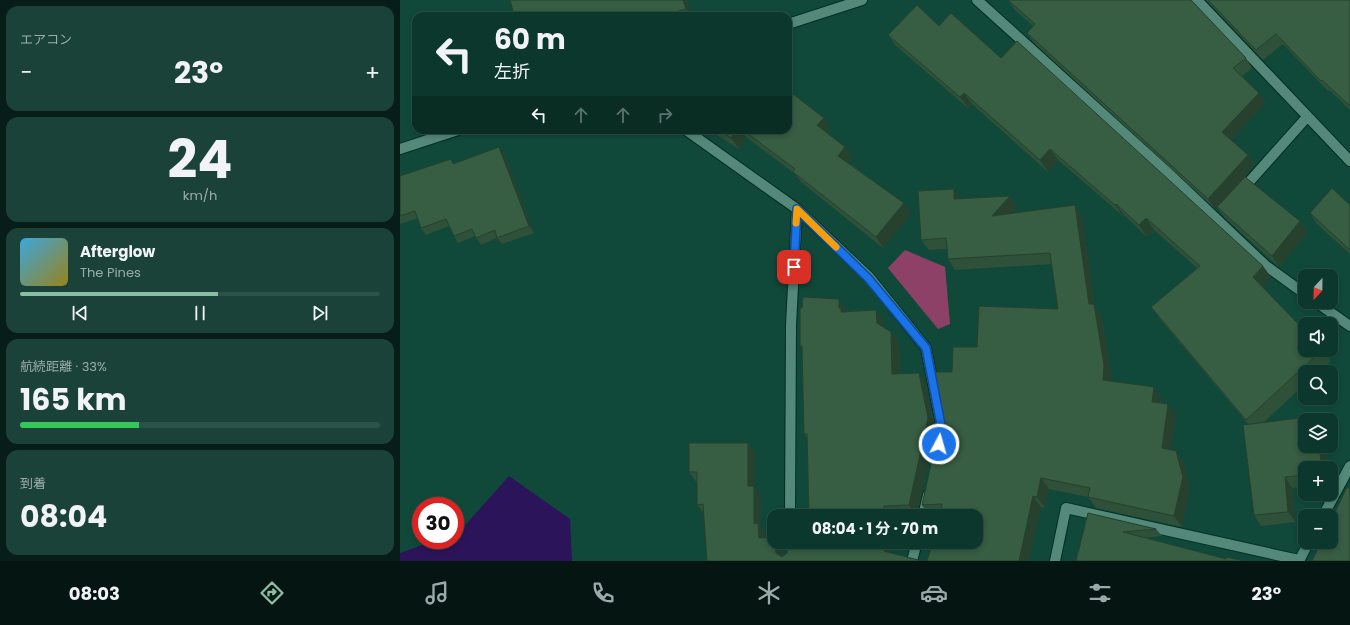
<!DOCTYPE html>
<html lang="ja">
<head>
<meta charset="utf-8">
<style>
  :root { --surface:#0c372c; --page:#1a4238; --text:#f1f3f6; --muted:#9aaca9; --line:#2c5148; --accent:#8abfa5 }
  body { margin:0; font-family:Poppins,"Noto Sans JP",sans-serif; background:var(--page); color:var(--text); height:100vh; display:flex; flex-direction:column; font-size:15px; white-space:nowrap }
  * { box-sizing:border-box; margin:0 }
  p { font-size:13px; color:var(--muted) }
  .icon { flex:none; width:22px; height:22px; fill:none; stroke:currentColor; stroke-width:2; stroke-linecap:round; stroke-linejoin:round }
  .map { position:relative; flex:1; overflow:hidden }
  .side { display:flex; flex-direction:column; gap:6px; padding:6px; background:#071e18; width:400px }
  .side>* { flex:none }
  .hud { position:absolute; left:12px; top:12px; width:380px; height:122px; border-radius:12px; box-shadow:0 2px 6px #0003,0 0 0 1px var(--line); background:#0c372c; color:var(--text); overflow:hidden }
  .needle { width:26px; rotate:202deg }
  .fabs { position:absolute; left:898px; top:269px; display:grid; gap:8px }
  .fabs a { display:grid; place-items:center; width:40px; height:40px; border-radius:8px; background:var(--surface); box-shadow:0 2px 6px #0003,0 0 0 1px var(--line); font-size:20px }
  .speed { position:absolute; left:12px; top:497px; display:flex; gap:8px; font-size:20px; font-weight:700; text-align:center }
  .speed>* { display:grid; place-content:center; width:52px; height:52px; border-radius:50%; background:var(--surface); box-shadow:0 2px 6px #0003,0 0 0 1px var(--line); line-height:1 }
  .speed .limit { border:6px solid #d22; background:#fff; color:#111 }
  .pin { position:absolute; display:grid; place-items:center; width:34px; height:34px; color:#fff; margin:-17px; border-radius:8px; box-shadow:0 2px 6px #0006 }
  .me { position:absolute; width:44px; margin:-22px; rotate:6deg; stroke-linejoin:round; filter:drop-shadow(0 0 3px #0008) }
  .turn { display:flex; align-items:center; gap:14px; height:84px; padding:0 16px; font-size:18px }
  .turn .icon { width:52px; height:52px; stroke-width:2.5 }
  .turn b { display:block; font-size:28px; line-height:34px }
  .lanes { display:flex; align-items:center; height:38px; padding:0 16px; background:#0003; justify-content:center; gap:20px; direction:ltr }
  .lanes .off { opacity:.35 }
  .big { font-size:30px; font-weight:700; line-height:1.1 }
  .side .card { flex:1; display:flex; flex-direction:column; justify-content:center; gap:6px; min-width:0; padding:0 14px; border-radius:12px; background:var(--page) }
  .side .dial { align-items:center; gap:0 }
  .dial b { font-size:52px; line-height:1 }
  .song { display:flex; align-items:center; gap:12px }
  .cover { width:48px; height:48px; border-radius:6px; background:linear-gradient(135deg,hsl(200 70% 55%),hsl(50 70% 35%)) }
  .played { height:4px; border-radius:2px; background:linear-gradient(90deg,var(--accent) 55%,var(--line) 55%) }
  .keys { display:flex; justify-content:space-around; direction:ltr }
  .heat { display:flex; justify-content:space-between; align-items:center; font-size:22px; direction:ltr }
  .charge { height:6px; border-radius:3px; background:linear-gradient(90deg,#34c759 33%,var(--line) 0) }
  .trip { position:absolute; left:367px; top:509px; width:216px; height:40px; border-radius:12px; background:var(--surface); box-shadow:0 2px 6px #0003,0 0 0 1px var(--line); font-weight:700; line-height:40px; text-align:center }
  .tabs { display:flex; height:64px; justify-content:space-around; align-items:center; background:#051612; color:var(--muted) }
  .tabs .icon { width:28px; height:28px }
  .tabs .active { color:var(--accent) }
  .tabs b { font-size:18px; color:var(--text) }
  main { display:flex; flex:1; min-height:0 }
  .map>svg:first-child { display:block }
  .green { fill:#8e4166 }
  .water { fill:#2b1459 }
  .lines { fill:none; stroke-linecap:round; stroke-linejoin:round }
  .minor-casing { stroke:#012d22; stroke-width:12 }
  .tertiary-casing { stroke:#012d22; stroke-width:12 }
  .minor { stroke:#548979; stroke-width:10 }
  .tertiary { stroke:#548979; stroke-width:10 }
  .wall { fill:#2f5039 }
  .shaded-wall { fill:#26412e }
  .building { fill:#375d42; stroke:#26412e }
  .route-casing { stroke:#114b97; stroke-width:10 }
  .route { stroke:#1a73e8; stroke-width:7 }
  .slow { stroke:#f59e0b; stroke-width:7 }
</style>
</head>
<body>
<main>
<section class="side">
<div class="card"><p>エアコン</p>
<div class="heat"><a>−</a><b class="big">23°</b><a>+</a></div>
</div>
<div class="card dial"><b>24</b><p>km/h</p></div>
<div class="card">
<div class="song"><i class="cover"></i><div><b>Afterglow</b><p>The Pines</p></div></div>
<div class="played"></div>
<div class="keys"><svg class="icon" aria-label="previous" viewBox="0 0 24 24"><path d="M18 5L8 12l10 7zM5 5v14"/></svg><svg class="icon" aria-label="pause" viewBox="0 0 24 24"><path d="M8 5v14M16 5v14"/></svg><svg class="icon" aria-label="next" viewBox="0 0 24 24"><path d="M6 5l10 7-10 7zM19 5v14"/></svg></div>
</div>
<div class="card"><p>航続距離 · 33%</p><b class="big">165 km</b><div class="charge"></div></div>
<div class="card"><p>到着</p><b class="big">08:04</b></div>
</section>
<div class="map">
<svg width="950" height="561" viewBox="0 0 950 561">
  <rect width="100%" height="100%" fill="#10493a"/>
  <path class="green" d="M505,250L545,267L550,324L538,329L488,268Z"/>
  <path class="water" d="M109,476L170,519L172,561H0V553L36,540H55V533L60,531Z"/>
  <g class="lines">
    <g class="minor-casing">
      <g id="minor">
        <path d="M577,0L766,171L865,265L905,294"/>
        <path d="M797,0L950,161"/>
        <path d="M286,130L397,209L469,277L526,348L542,429L541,434"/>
        <path d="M842,190L907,117"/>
        <path d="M916,302L950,326"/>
        <path d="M390,516L391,325L397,209"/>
        <path d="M523,516L528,495"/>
        <path d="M923,516L950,466"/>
        <path d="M512,561L517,542"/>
        <path d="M655,561L666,508L899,560"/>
        <path d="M899,561L909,542"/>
      </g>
    </g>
    <g class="tertiary-casing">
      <g id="tertiary">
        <path d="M388,24L462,0"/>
        <path d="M0,149L58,130"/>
      </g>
    </g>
    <use href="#minor" class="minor"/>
    <use href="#tertiary" class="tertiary"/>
  </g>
  <g class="wall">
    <path d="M287,0L292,16H112L114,15Z"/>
    <path d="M608,0H791L846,58L852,68L842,76L866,102L831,140L848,155L855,165L815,209L634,43L627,33L633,26L615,10Z"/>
    <path d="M806,0H950V110L929,90L928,91L883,44L863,60Z"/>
    <path d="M539,26L601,58L871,277L863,287L905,350H923L931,361L918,372H905V384L863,423L915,416L917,420H905V446H925L928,468H905V487L892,488L896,522L861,526L854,515L848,424L759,318L751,307L798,269L754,230L747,237L724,215L723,216L658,160L648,172L572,104L568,108L496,46L488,35Z"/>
    <path d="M431,128L427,133L445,147L453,158L449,163L504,203L511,214L483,248L401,182L395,174L346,137L339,149L309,130H388Z"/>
    <path d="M104,153L134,233L102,244L97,238L81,245L75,236L58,243L54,236L49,226L26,235L21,228L18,218L0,224V176L51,159L54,163Z"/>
    <path d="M610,196L617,207L611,214L675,205L682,216L695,306L701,314L712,376L711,381L754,387L761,398V403L776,415L771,450L784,462L790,488L782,527L696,508L688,497L649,489L645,508L641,507L629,561H527L540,516H530L522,505L552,372L577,347L658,309L652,264L555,270L548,259L547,249L529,250L521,240L560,199Z"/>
    <path d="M950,205V254L917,224L910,213Z"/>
    <path d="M817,207L900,221L908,232L879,267L825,218Z"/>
    <path d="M439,299L446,310V311L476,310L484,321V328L491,332L499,343L500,373L526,384L535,429L517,516H409L407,438L404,434L402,349L400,346L402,308Z"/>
    <path d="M348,443L355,454V488L361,496V528L366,534V538L382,548L383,556L387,553L388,542H492V553L307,561L304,514L297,505V483L289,472Z"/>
    <path d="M688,513L756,529L762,536L745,538L826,559L676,561Z"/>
  </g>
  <g class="shaded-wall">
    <path d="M283,0H287L292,16H291L286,9Z"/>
    <path d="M564,93L572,104L568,108L560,97Z"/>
    <path d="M859,93L866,102L829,142L822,132Z"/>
    <path d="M424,118L431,128L425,136L417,125Z"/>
    <path d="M336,130H341L346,137L339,149L331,138Z"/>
    <path d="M99,147L104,153L134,233L129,226Z"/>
    <path d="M445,147L453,158L446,166L438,156Z"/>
    <path d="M650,149L658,160L648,172L640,160Z"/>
    <path d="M848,155L855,165L815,209L808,199Z"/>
    <path d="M554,189L561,200L554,199Z"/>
    <path d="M610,196L617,207L600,227L592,216Z"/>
    <path d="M504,203L511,214L483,248L476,237Z"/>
    <path d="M716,204L724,215L723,216L715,205Z"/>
    <path d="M675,205L682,216L695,306L701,314L712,376L710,391L703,380L689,304Z"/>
    <path d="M746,218L754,230L747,237L739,225Z"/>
    <path d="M900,221L908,232L879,267L872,256Z"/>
    <path d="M863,266L871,277L862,289L853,277Z"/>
    <path d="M439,299L446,310V316L448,322L439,308Z"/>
    <path d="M476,310L484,321L485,334L477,323Z"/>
    <path d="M491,332L499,343L500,384L492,374Z"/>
    <path d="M519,373L526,384L535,429L517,516L509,505Z"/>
    <path d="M754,387L761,398L759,412L752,402Z"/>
    <path d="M768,404L776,415L770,459L762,448Z"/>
    <path d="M348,443L355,454V488L361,496V528L366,534V549L359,538L354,524L348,486Z"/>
    <path d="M919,446H925L928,468H922Z"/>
    <path d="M776,451L784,462L790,488L782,527L774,516Z"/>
    <path d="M885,477L892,488L896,522L888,512Z"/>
    <path d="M641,478L649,489L645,508L637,497Z"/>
    <path d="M633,496L641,507L629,561H619Z"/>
    <path d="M484,506L491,516H484Z"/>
    <path d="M375,542H378L382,548L383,561L376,553Z"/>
    <path d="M484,542H492V561L484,551Z"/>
  </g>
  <g class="building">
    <path d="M110,0H283L286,9L261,16H112L114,15Z"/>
    <path d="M608,0H791L846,58L833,68L859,93L822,132L848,155L808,199L627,33L635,24Z"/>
    <path d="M808,0H950V106L922,80L921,81L876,34L856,50Z"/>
    <path d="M517,5L539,26L551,13L601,58L617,41L863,266L853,277L905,331V350H922L846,420L751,307L800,266L746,218L739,225L716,204L715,205L650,149L640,160L564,93L560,97L488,35Z"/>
    <path d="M388,90L424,118L417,125L445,147L438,156L504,203L476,237L393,172L395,169L343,130H388Z"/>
    <path d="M319,130H336L331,138Z"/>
    <path d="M99,147L129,226L97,238L95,230L76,238L72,229L54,236L46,219L21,228L15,211L0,216V176L51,159L53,164Z"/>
    <path d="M845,177L900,221L872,256L817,207Z"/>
    <path d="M932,188L950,205V250L910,213Z"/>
    <path d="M554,189V199L610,196L592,216L675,205L689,304H694L704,365L703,380L754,387L752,402L768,404L762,448L776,451L783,477L774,516L688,497L690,488L641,478L637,497L633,496L619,561H527L533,542H576V516H539L542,504L522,505L541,419L532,372H552L553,347H577L579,306L658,309L650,253L548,259L546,238L521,240L518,191Z"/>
    <path d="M403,297L439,299V308H441V312L476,310L477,323L491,332L492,374L519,373L528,418L509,505L484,506V516H409L407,434H404L402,346H400V308H402Z"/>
    <path d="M915,416V420H905V446H919L922,468H905V475L885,477L888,512L854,515L843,425Z"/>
    <path d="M289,443H348V486H354V524L358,523L359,538L374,537V542H375L376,553L382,557L387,553L388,542H484V551L522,561H307L303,504L297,505V472H289Z"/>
    <path d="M947,487L950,489V561H912L921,542H931V521Z"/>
    <path d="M688,513L756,529L723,532L826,559V557L845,561H676Z"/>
  </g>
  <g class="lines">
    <g class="route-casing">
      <path id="route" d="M394,267L397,209L468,278L526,348L542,430L539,444"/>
    </g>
    <use href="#route" class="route"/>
    <path class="slow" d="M396,223L397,209L436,247"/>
  </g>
</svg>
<div class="fabs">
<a><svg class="needle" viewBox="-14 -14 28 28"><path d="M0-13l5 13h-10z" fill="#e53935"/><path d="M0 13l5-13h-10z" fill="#9aaca9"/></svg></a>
<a><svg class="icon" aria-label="sound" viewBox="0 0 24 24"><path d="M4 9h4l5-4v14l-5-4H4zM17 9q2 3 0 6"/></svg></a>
<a><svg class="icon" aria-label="search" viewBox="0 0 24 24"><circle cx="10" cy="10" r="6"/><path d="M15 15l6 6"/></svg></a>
<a><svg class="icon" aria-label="layers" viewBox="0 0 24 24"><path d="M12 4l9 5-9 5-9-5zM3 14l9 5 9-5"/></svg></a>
<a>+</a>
<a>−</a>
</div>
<div class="speed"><div class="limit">30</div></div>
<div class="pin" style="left:394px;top:267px;background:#d93025"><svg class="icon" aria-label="arrive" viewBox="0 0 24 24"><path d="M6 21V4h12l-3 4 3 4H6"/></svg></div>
<svg class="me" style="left:539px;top:444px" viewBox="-20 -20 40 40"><circle r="17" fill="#1a73e8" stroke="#fff" stroke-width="3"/><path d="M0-11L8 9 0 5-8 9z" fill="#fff"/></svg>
<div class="trip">08:04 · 1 分 · 70 m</div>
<div class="hud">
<div class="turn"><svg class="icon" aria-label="left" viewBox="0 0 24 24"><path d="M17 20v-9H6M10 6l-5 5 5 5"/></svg><div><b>60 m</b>左折</div></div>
<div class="lanes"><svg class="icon" aria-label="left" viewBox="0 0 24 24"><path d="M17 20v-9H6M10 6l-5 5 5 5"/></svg><svg class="icon off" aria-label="ahead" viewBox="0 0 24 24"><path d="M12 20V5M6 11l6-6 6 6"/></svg><svg class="icon off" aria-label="ahead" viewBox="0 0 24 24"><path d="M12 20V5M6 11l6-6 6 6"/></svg><svg class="icon off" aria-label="right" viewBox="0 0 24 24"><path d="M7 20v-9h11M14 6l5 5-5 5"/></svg></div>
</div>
</div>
</main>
<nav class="tabs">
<b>08:03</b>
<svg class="icon active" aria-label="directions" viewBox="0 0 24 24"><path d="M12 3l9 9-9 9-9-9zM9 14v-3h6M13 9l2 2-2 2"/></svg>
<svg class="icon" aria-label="music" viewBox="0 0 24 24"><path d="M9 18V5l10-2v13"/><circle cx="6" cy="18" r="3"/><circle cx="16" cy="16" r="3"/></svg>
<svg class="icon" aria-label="phone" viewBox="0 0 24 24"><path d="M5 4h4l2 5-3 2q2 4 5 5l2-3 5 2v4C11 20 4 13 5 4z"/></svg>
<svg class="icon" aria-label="climate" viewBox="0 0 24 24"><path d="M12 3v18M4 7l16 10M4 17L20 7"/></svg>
<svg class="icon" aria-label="car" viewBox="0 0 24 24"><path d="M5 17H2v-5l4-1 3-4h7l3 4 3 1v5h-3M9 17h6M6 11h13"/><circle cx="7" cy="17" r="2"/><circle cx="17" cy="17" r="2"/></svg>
<svg class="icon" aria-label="filters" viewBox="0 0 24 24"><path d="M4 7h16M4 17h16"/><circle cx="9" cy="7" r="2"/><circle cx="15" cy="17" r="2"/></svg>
<b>23°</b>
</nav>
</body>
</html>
